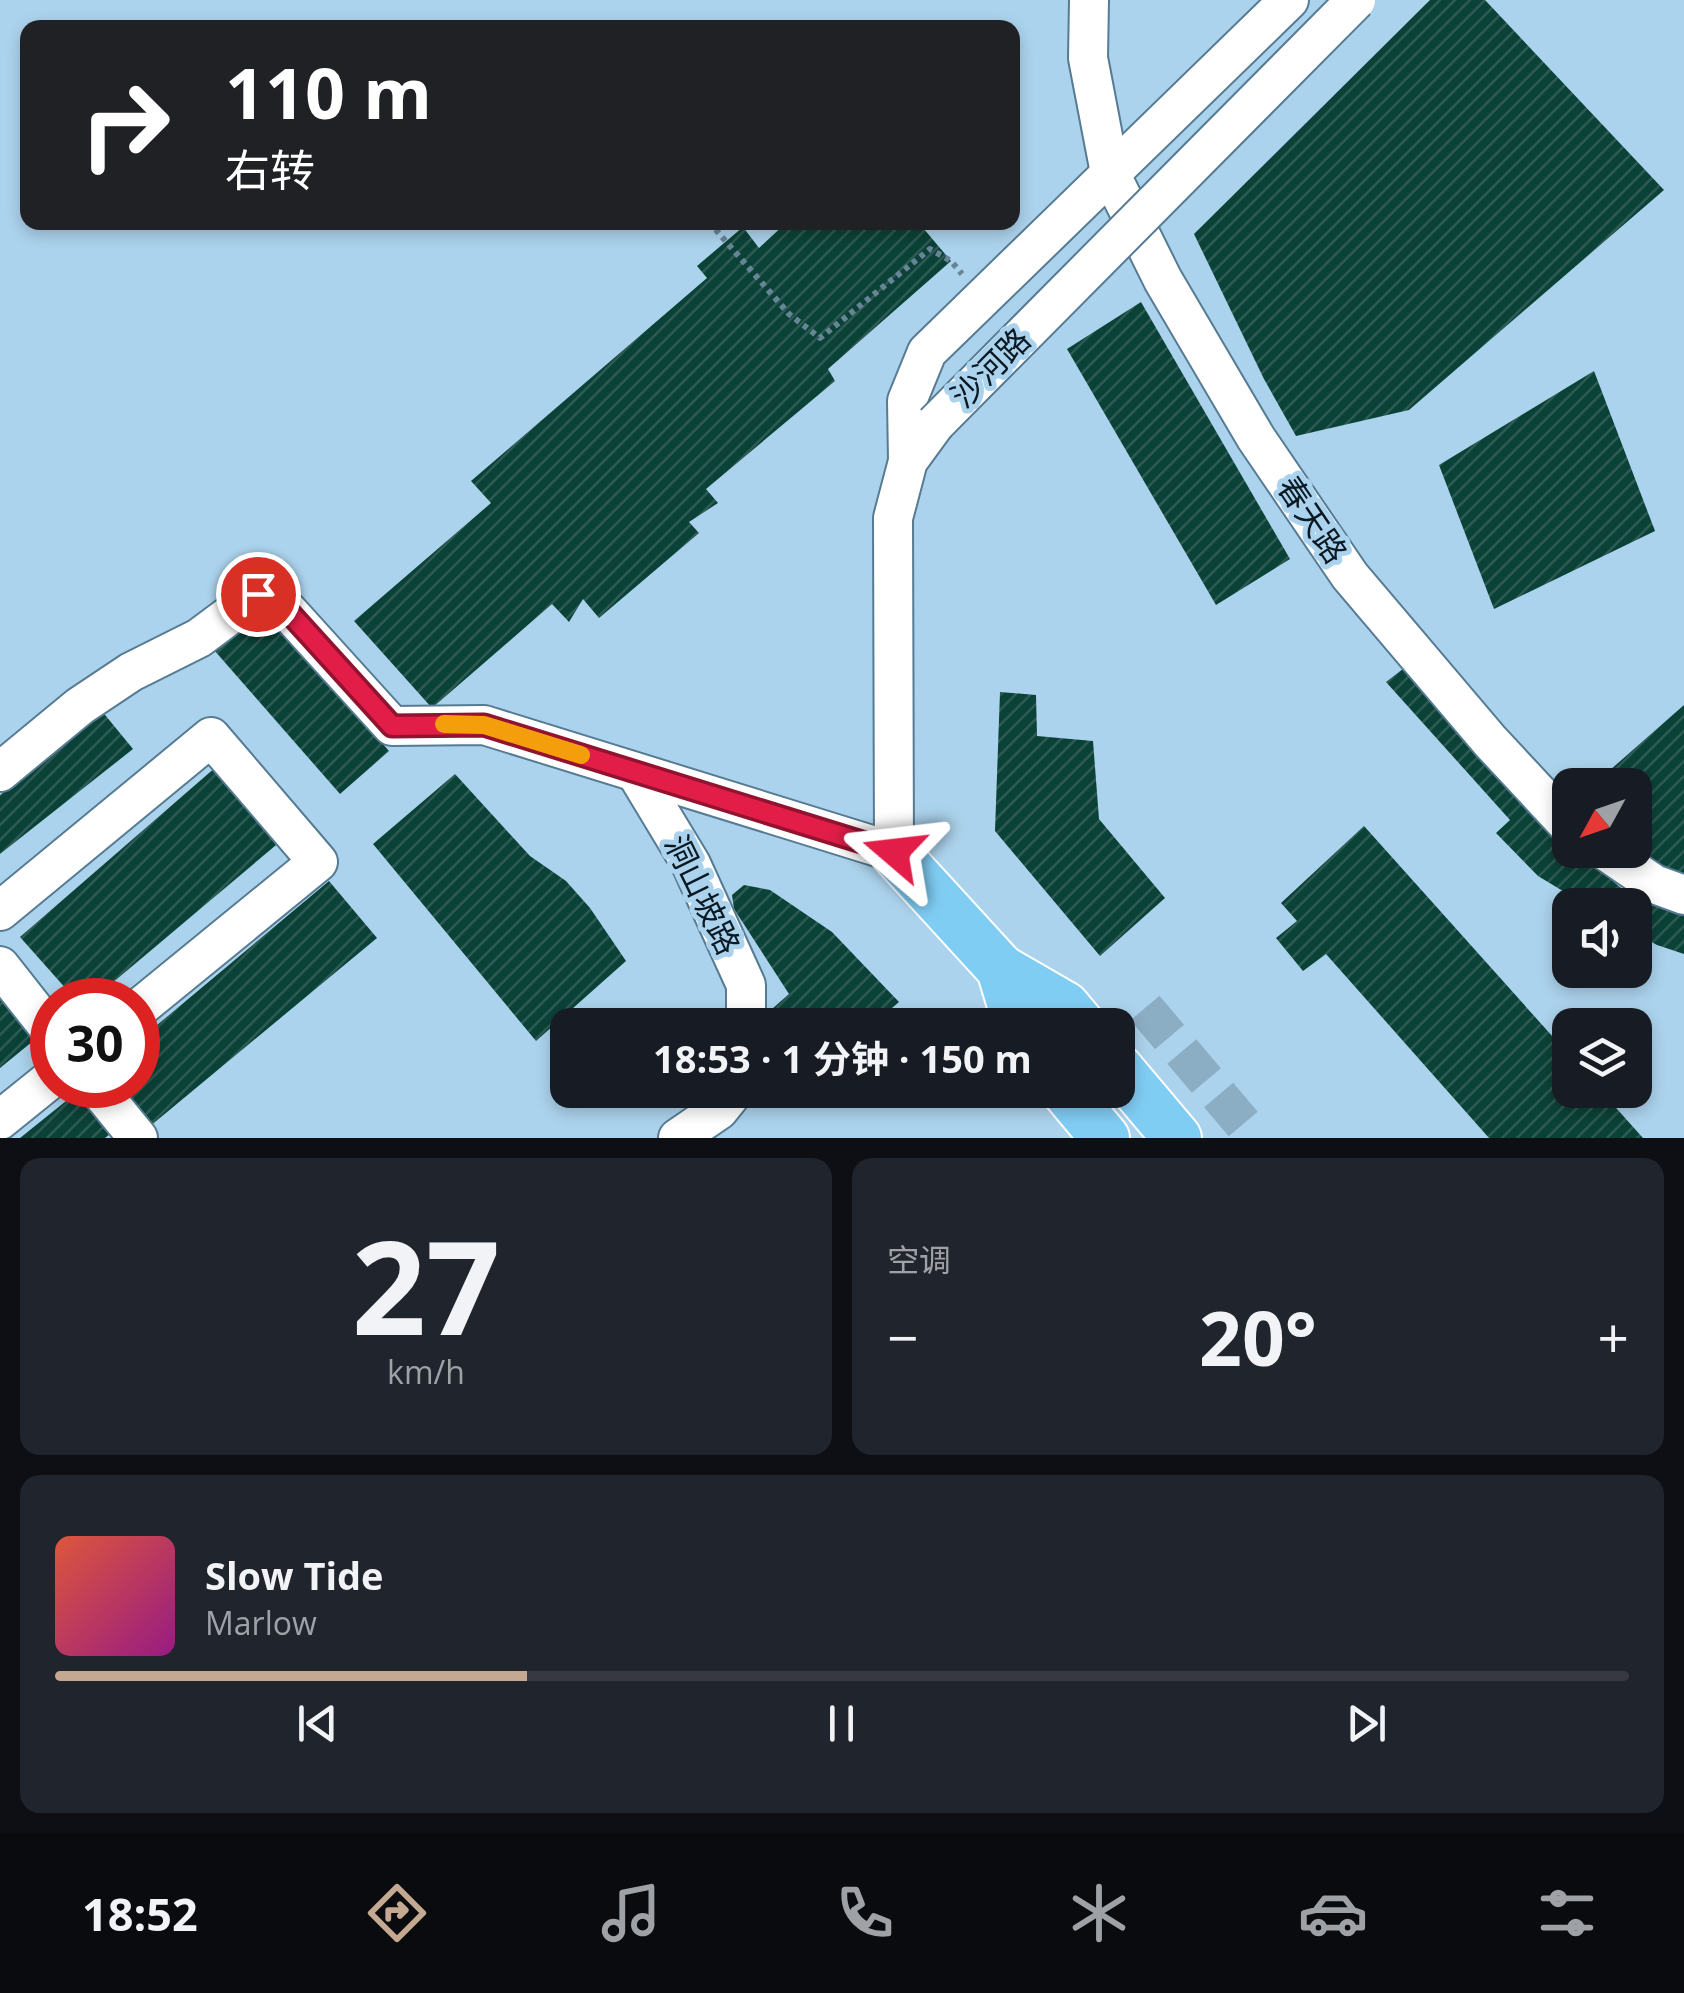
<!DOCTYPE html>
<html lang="zh">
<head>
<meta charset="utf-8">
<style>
  :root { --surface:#171b24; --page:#20242c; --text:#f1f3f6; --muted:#9ea1a6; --line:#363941; --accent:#c4a891 }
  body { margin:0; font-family:"Open Sans","Noto Sans SC",sans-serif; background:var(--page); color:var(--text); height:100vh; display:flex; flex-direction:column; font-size:38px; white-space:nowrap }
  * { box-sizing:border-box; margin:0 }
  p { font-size:32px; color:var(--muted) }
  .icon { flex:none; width:55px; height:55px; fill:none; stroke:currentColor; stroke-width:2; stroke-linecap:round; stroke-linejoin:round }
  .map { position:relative; height:1138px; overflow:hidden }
  .panel { display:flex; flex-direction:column; gap:20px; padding:20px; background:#0d0f14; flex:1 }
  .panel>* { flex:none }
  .banner { position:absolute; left:20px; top:20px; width:1000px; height:210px; border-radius:20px; box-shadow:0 5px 15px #0003; background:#202124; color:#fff; overflow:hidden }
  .needle { width:65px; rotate:230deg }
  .buttons { position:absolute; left:1552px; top:768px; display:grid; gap:20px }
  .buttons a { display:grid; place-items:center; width:100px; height:100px; border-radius:20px; background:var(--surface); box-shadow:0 5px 15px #0003; font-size:50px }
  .speed { position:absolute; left:30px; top:978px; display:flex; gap:20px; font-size:50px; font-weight:700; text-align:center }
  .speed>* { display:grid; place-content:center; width:130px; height:130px; border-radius:50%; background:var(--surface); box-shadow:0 5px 15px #0003; line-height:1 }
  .speed .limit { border:15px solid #d22; background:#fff; color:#111 }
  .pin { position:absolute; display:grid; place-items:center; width:85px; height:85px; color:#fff; margin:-42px; border:5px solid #fff; border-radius:50%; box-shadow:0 2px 10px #0007 }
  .me { position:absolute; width:110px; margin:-55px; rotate:287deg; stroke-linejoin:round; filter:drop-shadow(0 0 8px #0008) }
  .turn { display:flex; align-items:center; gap:35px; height:210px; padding:0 40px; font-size:45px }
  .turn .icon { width:130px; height:130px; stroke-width:2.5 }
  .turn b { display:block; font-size:70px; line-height:85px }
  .big { font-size:75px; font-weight:700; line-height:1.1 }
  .panel .tile { flex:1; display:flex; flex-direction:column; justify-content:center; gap:15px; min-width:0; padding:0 35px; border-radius:20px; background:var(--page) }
  .panel .dial { align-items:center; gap:0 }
  .dial b { font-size:130px; line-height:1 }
  .song { display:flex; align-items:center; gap:30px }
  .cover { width:120px; height:120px; border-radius:15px; background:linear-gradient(135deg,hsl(10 70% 55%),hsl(310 70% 35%)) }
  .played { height:10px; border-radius:5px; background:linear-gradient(90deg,var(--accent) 30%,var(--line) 30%) }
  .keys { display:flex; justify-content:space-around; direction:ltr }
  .heat { display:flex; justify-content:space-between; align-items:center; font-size:55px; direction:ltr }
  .panel .tiles { flex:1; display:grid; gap:20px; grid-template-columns:1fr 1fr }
  .tile:last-child { grid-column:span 2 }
  .trip { position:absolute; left:550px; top:1008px; width:585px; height:100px; border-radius:20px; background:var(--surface); box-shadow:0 5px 15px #0003; font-weight:700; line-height:100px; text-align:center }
  .dock { display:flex; height:160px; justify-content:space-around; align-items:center; background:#090b0e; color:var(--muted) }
  .dock .icon { width:70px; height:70px }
  .dock .active { color:var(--accent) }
  .dock b { font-size:45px; color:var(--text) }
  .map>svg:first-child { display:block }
  .building { fill:url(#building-hatch) }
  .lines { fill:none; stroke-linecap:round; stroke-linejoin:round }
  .minor-tunnel { stroke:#8caec4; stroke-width:38; stroke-dasharray:38 19; stroke-linecap:butt }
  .minor-casing { stroke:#567b92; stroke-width:42 }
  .major-casing { stroke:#fff; stroke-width:52 }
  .path { stroke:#688597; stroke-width:6; stroke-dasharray:5 5; stroke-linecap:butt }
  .minor { stroke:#fff; stroke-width:38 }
  .major { stroke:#80cdf4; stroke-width:48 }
  .minor-bridge-casing { stroke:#567b92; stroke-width:42; stroke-linecap:butt }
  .minor-bridge { stroke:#fff; stroke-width:38 }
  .route-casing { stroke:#92132f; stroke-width:25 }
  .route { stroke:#e11d48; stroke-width:18 }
  .slow { stroke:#f59e0b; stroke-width:18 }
  .labels { text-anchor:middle; stroke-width:10; stroke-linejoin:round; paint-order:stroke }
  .street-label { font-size:32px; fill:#0a1922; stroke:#acd3ed }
</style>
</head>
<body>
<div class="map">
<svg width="1684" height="1138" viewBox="0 0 1684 1138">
  <defs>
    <pattern id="building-hatch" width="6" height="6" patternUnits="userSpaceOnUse" patternTransform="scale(2.5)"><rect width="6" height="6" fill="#0b4237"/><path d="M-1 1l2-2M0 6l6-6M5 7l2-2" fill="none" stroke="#2d5a52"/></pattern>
  </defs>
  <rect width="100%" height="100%" fill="#acd3ed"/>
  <g class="building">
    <path d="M1430,0H1485L1664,190L1409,410L1296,436L1264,379L1194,234Z"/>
    <path d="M787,222H918L951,261L828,369L835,381L706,489L718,503L689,522L699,533L599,618L583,599L569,622L552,604L432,708L354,621L491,503L471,481L707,278L697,266L743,227L759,248Z"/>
    <path d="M1141,302L1290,559L1216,605L1067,349Z"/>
    <path d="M1594,371L1655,531L1494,609L1439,465Z"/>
    <path d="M263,607L389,751L340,794L214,650Z"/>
    <path d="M1408,665L1570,845V850H1576L1621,888L1684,912V954L1657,945L1635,933V905H1586L1538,876L1496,833L1510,820L1386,682Z"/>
    <path d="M1000,692L1036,695L1037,736L1093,741L1099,819L1165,898L1100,956L995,831Z"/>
    <path d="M1684,705V876L1653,861L1635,846V785H1593Z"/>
    <path d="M101,710L133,749L0,854V795Z"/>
    <path d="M224,760L288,835L92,1000H76L20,937Z"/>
    <path d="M455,774L530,856L566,881L590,908L626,961L536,1041L373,844Z"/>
    <path d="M1364,826L1570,1056V1090H1600L1643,1138H1489L1326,954L1303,971L1276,938L1297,921L1281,903Z"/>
    <path d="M329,881L377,938L149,1127L119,1085H138V1041Z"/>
    <path d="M744,885L770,890L832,932L899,1002L872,1025H786L772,1009L789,994L734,909L732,895Z"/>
    <path d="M0,990L38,1037L0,1068Z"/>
    <path d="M81,1089L114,1131L105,1138H20Z"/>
    <path d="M798,1090H829L811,1105Z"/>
  </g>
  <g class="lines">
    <path class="minor-tunnel" d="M1145,1008L1255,1138"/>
    <g class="minor-casing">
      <g id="minor">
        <path d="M1089,0L1088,58L1110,173L1163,280L1256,438L1350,576L1490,741L1570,827"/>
        <path d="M908,461L907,401L927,352L1289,0"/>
        <path d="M0,772L80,706L131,672L199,638L258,594L276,598L392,726L484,725L894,852L893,518L908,461L935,424"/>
        <path d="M636,773L691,864L746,985V1025"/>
        <path d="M1604,850L1654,884L1684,895"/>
        <path d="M0,911L211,737L318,862L138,1009"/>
        <path d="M0,966L52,1032"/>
        <path d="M95,1085L138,1138"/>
        <path d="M0,1120L52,1078"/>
        <path d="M678,1138L719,1110L735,1090"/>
      </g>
    </g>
    <g class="major-casing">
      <g id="major">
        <path d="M894,852L1001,969L1018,1025"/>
        <path d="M1001,969L1065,1006L1081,1025"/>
        <path d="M1118,1068L1177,1138"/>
        <path d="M1065,1090L1105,1138"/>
      </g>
    </g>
    <path class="path" d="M709,222L789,314L820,338L930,249L951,261L962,274"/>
    <use href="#minor" class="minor"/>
    <use href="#major" class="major"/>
    <g class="minor-bridge-casing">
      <path id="minor-bridge" d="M935,424L1356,0"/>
    </g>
    <use href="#minor-bridge" class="minor-bridge"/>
  </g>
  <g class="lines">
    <g class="route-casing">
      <path id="route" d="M258,594L276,598L392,726L484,725L894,852"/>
    </g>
    <use href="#route" class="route"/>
    <path class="slow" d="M444,724L484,725L581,755"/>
  </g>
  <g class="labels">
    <g class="street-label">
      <text transform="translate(991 368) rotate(-45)" y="11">沙河路</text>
      <text transform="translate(1312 520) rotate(56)" y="11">春天路</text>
      <text transform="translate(702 895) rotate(64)" y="11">洞山坡路</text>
    </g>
  </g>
</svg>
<div class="buttons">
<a><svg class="needle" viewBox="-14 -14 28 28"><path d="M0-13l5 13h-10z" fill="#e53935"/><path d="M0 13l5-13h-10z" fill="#9ea1a6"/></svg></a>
<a><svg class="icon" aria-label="sound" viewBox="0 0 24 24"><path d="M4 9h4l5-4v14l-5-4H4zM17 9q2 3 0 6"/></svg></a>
<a><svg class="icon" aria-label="layers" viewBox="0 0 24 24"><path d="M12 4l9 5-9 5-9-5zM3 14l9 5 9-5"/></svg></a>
</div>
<div class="speed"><div class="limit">30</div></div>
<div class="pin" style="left:258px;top:594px;background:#d93025"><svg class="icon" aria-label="arrive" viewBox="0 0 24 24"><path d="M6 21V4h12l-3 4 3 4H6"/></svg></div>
<svg class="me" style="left:894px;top:852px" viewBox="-20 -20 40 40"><path d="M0-17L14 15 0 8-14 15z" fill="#e11d48" stroke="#fff" stroke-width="4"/></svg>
<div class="trip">18:53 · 1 分钟 · 150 m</div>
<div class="banner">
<div class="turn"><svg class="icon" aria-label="right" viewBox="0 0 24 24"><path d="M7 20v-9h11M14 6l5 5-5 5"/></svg><div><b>110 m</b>右转</div></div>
</div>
</div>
<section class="panel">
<div class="tiles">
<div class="tile dial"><b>27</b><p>km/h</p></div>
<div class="tile"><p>空调</p>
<div class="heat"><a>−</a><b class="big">20°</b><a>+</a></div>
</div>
<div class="tile">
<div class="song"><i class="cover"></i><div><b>Slow Tide</b><p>Marlow</p></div></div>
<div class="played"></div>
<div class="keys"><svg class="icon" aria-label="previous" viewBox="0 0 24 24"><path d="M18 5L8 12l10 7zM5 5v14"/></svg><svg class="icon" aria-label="pause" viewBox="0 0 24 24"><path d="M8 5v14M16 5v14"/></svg><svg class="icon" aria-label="next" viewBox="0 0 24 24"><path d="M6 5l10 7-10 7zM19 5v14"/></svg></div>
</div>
</div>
</section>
<nav class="dock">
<b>18:52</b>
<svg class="icon active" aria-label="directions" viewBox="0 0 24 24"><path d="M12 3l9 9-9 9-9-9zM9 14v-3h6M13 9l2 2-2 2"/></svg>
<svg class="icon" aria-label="music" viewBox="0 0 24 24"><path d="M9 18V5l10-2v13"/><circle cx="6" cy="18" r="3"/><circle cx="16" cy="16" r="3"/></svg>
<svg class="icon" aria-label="phone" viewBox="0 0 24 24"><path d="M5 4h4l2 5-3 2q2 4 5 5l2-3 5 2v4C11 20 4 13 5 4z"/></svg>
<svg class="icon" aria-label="climate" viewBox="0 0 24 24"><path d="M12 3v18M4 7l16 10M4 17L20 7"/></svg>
<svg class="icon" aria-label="car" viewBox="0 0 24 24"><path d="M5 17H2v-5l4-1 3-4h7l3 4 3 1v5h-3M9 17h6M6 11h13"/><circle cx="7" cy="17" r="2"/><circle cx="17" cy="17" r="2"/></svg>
<svg class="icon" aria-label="filters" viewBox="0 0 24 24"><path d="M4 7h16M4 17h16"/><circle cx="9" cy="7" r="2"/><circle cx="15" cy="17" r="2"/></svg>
</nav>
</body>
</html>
